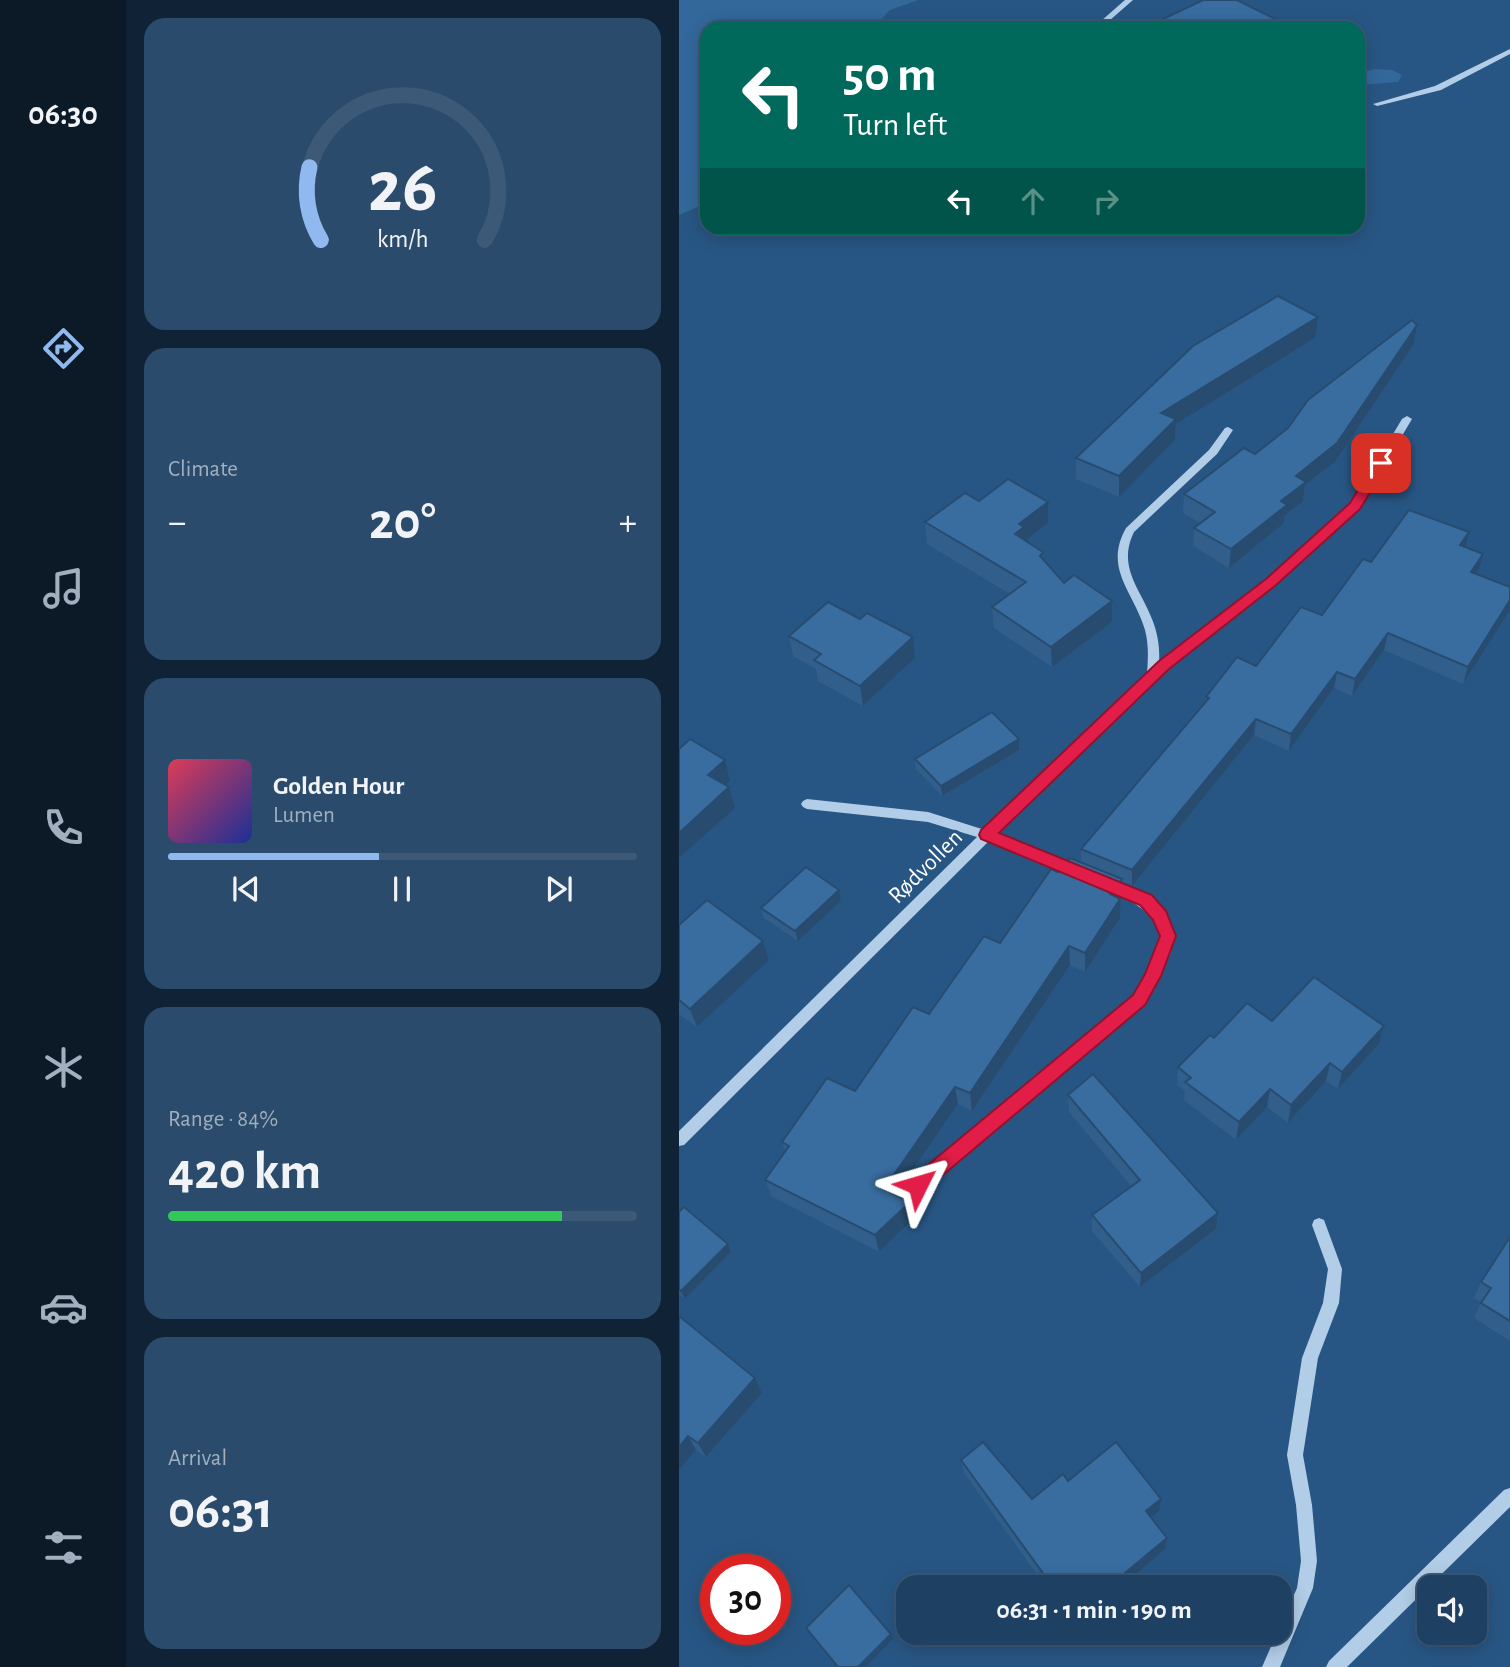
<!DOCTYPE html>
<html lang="en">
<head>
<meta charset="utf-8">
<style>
  :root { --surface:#1e4063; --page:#2b4b6c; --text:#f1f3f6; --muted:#a1afbe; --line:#3c5978; --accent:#90b9f0 }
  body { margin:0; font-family:"Alegreya Sans",sans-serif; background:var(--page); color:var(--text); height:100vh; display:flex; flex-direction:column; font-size:26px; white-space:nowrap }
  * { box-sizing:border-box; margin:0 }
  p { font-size:23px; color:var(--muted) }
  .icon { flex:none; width:38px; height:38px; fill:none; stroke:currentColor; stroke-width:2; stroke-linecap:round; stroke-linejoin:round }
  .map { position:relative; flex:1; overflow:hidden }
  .panel { display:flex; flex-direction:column; gap:18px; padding:18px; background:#102336; width:553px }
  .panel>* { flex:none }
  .banner { position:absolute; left:21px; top:21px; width:665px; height:214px; border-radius:21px; box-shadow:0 4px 18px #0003,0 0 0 2px var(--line); background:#00695c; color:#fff; overflow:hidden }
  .buttons { position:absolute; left:738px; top:1575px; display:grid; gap:14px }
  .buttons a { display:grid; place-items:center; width:70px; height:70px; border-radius:14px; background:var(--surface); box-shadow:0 4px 18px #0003,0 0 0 2px var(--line); font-size:35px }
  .speed { position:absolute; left:21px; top:1554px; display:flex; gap:14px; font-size:35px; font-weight:700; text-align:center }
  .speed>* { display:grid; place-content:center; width:91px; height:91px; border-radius:50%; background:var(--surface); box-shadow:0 4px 18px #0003,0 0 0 2px var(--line); line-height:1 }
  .speed .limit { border:10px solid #d22; background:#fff; color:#111 }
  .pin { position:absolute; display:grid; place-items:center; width:60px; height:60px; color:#fff; margin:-30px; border-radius:14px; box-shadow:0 4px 10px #0006 }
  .me { position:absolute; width:77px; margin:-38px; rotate:50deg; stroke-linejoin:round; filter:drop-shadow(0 0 5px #0008) }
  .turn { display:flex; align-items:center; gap:24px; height:147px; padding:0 28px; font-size:32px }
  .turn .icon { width:91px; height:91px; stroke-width:2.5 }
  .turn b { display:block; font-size:49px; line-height:60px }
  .lanes { display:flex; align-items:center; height:66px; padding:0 28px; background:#0003; justify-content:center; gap:35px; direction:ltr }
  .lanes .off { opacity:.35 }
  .big { font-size:52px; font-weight:700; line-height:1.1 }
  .panel .card { flex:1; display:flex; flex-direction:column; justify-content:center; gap:10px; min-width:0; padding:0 24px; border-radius:21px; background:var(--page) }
  .panel .dial { align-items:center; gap:0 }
  .dial svg { height:182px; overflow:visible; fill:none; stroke:var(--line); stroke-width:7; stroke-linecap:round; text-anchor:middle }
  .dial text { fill:var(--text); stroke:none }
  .song { display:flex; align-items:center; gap:21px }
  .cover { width:84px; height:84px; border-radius:10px; background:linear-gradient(135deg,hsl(350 70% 55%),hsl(230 70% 35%)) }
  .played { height:7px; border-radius:4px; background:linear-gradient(90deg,var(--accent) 45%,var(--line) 45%) }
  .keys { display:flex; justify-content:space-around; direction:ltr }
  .heat { display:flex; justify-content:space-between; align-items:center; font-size:38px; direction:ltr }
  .charge { height:10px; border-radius:5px; background:linear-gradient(90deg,#34c759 84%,var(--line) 0) }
  .trip { position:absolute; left:217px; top:1575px; width:396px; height:70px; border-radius:21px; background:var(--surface); box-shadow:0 4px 18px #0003,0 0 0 2px var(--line); font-weight:700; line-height:70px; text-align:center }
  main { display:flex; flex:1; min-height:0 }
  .tabs { display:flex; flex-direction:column; width:126px; justify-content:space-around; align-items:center; background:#0c1a28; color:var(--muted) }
  .tabs .icon { width:49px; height:49px }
  .tabs .selected { color:var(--accent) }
  .tabs b { font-size:32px; color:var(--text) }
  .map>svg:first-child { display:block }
  .green { fill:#33689b }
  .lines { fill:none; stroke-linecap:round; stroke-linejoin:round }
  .minor { fill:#b2cde7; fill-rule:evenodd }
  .wall { fill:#315e8a }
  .shaded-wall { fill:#284c70 }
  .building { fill:#396da0; stroke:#284c70; stroke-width:2 }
  .route { fill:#e11d48; stroke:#92132f; stroke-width:2 }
  .labels { text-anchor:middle; stroke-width:7; stroke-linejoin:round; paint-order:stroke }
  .street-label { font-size:24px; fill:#fff; stroke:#285684 }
</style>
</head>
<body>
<main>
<nav class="tabs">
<b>06:30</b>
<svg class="icon selected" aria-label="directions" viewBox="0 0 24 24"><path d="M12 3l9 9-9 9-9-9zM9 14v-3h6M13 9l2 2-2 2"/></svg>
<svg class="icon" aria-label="music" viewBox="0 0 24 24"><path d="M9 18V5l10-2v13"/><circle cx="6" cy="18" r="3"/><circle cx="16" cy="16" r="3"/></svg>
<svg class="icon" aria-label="phone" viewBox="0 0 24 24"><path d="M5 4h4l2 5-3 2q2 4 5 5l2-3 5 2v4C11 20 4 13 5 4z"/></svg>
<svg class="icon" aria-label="climate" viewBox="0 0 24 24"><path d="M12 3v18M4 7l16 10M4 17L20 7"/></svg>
<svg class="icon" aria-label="car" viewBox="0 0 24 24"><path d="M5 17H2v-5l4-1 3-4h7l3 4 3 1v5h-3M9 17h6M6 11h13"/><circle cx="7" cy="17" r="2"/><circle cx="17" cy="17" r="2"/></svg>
<svg class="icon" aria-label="filters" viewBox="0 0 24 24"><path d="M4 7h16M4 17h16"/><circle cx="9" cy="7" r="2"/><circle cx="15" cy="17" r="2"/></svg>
</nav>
<section class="panel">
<div class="card dial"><svg viewBox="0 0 100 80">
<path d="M14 69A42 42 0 1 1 86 69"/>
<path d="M14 69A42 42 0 0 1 9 37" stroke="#90b9f0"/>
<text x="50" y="56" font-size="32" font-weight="700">26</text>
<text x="50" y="72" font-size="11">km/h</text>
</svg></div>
<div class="card"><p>Climate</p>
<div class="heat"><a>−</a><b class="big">20°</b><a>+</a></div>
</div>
<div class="card">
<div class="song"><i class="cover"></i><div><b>Golden Hour</b><p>Lumen</p></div></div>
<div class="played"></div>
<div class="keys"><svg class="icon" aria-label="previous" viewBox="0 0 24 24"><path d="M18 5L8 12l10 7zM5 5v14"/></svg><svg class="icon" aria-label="pause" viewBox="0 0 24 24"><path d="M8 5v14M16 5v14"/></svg><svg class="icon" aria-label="next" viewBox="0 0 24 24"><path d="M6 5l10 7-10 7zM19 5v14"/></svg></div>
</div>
<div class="card"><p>Range · 84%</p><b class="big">420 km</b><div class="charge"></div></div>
<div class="card"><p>Arrival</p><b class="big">06:31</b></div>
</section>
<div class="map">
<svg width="831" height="1667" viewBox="0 0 831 1667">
  <rect width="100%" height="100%" fill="#285684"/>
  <g class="green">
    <path d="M0,0H239L211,10L194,28H28V203L0,215Z"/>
    <path d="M696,69L713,70L723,75L719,82L679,85V73Z"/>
  </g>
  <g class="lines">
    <g class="minor">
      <path d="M446,0H454L422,28H414Z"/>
      <path d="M831,49V54L762,90L698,106L694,104L756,86Z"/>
      <path d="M728,416L733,419L680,508L596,585L489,668L317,834L402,868L404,872L402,876H394L310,841L5,1145L0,1146V1131L298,837L249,822L128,809L124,807L122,804L124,801L128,799L249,812L306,830L468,674C469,660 470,645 466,630C455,592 424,569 447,528L530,450L546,428L549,427L554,430L538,454L455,532C438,567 461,588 473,619C479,634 481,648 480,663L588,579L672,504L723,419Z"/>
      <path d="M428,879C463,891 480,902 495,936L480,976L465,1004L243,1190L238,1192L233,1190L231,1185L233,1180L455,996L467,975L483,936C469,907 452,900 424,888L422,884L424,880Z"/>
      <path d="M640,1218L645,1220L663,1269L660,1303L639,1358L624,1455L633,1505L638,1561L634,1588L601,1667H583L598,1633H600V1628L618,1588L622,1561L617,1505L608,1455L623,1358L644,1303L649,1269L633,1225L635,1220Z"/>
      <path d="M831,1488V1507L668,1667H647L650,1661L825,1490Z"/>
    </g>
  </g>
  <g class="wall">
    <path d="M484,19L614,28H483Z"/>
    <path d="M738,325L735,344L656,462L626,485L624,501L606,515L605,523L550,568L514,546L515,528L521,523L504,513L505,494L576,454Z"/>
    <path d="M636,338L497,424L496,440L440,497L397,479V458Z"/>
    <path d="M300,501L369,502V523L346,541L385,583L433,622L373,667L315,628L313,607L331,594L248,544L246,522Z"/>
    <path d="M786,547L804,554L800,570L797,574L831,587V610L784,684L705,650L673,696L655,688L610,751L575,735L453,886L443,882L441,918L406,972L391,965L293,1111L279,1104L217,1195L234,1219L200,1252L92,1196L86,1180L106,1151L103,1142L176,1091L321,943L379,872L402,862V849L527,703V697L577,666L643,615L692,562Z"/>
    <path d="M110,636L236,658L184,706L139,681L137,669L114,656Z"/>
    <path d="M340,750L263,796L237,769L236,759Z"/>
    <path d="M160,890L162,901L119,941L85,918L82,908Z"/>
    <path d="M0,925L84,941L90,960L18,1027L0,1014Z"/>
    <path d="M593,1021L705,1026L700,1044L659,1089L647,1081L609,1123L588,1107L557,1140L505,1100L506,1091L498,1085L499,1067L535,1038Z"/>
    <path d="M389,1095L537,1229L461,1287L413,1231V1215L452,1186L390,1112Z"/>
    <path d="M0,1212L49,1244L52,1252L6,1299L0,1294Z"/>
    <path d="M831,1237V1341L795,1318L802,1302L795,1298L802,1282Z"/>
    <path d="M0,1316L76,1378L83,1393L27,1457L17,1450L0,1470Z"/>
    <path d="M282,1460L353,1499L389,1481L482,1499L480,1511L472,1518L488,1538L486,1549L442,1587H367L285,1473Z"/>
  </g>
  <g class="shaded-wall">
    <path d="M639,317L636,338L497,424L496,440L440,497V476L482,413Z"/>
    <path d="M738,325L735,344L656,462L626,485L624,501L606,515L605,523L550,568L552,549L602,501L617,476Z"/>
    <path d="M369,502V523L346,541L336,534L340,524Z"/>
    <path d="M790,532L786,549L781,545Z"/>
    <path d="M804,554L800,570L787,589L792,572Z"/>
    <path d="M831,600V610L784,684L789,667Z"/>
    <path d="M433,601V622L373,667L372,647Z"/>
    <path d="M709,633L705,650L673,696L676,679Z"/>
    <path d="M234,637L236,658L184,706L181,686Z"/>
    <path d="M658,672L655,688L610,751L612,734Z"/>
    <path d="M577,719L575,735L453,886V870Z"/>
    <path d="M340,739V750L263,796L262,786Z"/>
    <path d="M46,760L51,781L35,795L29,775Z"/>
    <path d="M50,787L56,808L0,858V833Z"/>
    <path d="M443,879L441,918L406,972V953L431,894Z"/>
    <path d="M160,890L162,901L119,941L116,931Z"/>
    <path d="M84,941L90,960L18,1027L11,1009Z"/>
    <path d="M390,946L391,965L293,1111L291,1093Z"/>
    <path d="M705,1026L700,1044L659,1089L663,1072Z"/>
    <path d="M651,1063L647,1081L609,1123L612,1105Z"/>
    <path d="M276,1087L279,1104L209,1206L205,1189Z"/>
    <path d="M591,1089L588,1107L557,1140L560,1122Z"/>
    <path d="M231,1202L234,1219L200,1252L196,1235Z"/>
    <path d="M539,1213L537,1229L461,1287L462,1273Z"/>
    <path d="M49,1244L52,1252L6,1299L2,1291Z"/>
    <path d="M76,1378L83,1393L27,1457L19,1443Z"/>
    <path d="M9,1436L17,1450L0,1470V1447Z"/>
    <path d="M482,1499L480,1511L466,1523L467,1511Z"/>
    <path d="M488,1538L486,1549L442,1587H429Z"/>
    <path d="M212,1634L214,1639L187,1667H179Z"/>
  </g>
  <g class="building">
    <path d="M524,0H558L614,28H503L484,19Z"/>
    <path d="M599,296L639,317L482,413L497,419L440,476L397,458L514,346Z"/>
    <path d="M733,320L738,325L658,443L617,476L627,482L602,501L608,505L552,549L515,528L536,512L505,494L565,448L576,454L609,428L629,400Z"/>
    <path d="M329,479L369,502L340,524L345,527L336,534L364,552L361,556L385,583L395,575L433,601L372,647L313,607L347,582L246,522L286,493L300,501Z"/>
    <path d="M730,510L790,532L781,545L804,554L792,572L831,587V600L789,667L709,633L676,679L658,672L612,734L577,719L453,870L402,849L530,698L527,697L558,657L577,666L622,607L643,615L684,559L692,562Z"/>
    <path d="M149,602L181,619L188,613L234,637L181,686L135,660L142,654L110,636Z"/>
    <path d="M313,712L340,739L262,786L236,759Z"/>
    <path d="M11,739L46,760L29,775L50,787L0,833V749Z"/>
    <path d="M391,858L443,879L431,894L441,899L406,953L390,946L291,1093L276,1087L205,1189L231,1202L196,1235L86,1180L110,1146L103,1142L148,1078L176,1091L234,1007L250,1014L305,936L321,943L372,869L379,872Z"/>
    <path d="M127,867L160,890L116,931L82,908Z"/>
    <path d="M28,900L84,941L11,1009L0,1000V925Z"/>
    <path d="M635,977L705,1026L663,1072L651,1063L612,1105L591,1089L560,1122L506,1082L512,1078L499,1067L531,1035L535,1038L568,1003L593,1021Z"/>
    <path d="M414,1074L539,1213L462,1273L413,1215L461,1180L389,1095Z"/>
    <path d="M5,1207L49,1244L2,1291L0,1289V1212Z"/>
    <path d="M831,1237V1321L802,1303L812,1288L802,1282Z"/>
    <path d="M0,1316L76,1378L19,1443L9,1436L0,1447Z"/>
    <path d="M304,1442L353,1499L384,1474L389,1481L437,1442L482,1499L467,1511L488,1538L429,1587H374L282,1460Z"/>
    <path d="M170,1585L212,1634L179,1667H159L127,1628Z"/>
  </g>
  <path class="route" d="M702,458L709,463L681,509L596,586L490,669L320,833L473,895L487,911L497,936L482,976L466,1005L245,1191L239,1194L232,1191L229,1185L232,1179L454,995L466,974L481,936L474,920L461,905L302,839L300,835L302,830L480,661L587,579L671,503L697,460Z"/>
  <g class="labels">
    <g class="street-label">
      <text transform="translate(246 866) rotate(-45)" y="8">Rødvollen</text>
    </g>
  </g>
</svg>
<div class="buttons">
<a><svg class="icon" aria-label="sound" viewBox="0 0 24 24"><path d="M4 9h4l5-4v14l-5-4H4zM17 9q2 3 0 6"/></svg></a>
</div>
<div class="speed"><div class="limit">30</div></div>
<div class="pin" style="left:702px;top:463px;background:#d93025"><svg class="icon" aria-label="arrive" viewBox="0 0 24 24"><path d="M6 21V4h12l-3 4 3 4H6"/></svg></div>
<svg class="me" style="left:239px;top:1185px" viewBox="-20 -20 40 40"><path d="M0-17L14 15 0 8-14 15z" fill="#e11d48" stroke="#fff" stroke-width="4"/></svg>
<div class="trip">06:31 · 1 min · 190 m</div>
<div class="banner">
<div class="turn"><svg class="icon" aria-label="left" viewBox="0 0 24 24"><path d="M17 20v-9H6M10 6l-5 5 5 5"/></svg><div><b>50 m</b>Turn left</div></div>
<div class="lanes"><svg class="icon" aria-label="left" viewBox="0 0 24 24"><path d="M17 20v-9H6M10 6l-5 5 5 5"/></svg><svg class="icon off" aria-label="ahead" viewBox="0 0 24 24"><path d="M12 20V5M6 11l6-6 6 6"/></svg><svg class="icon off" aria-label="right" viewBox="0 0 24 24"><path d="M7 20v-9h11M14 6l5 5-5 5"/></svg></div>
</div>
</div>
</main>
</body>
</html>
